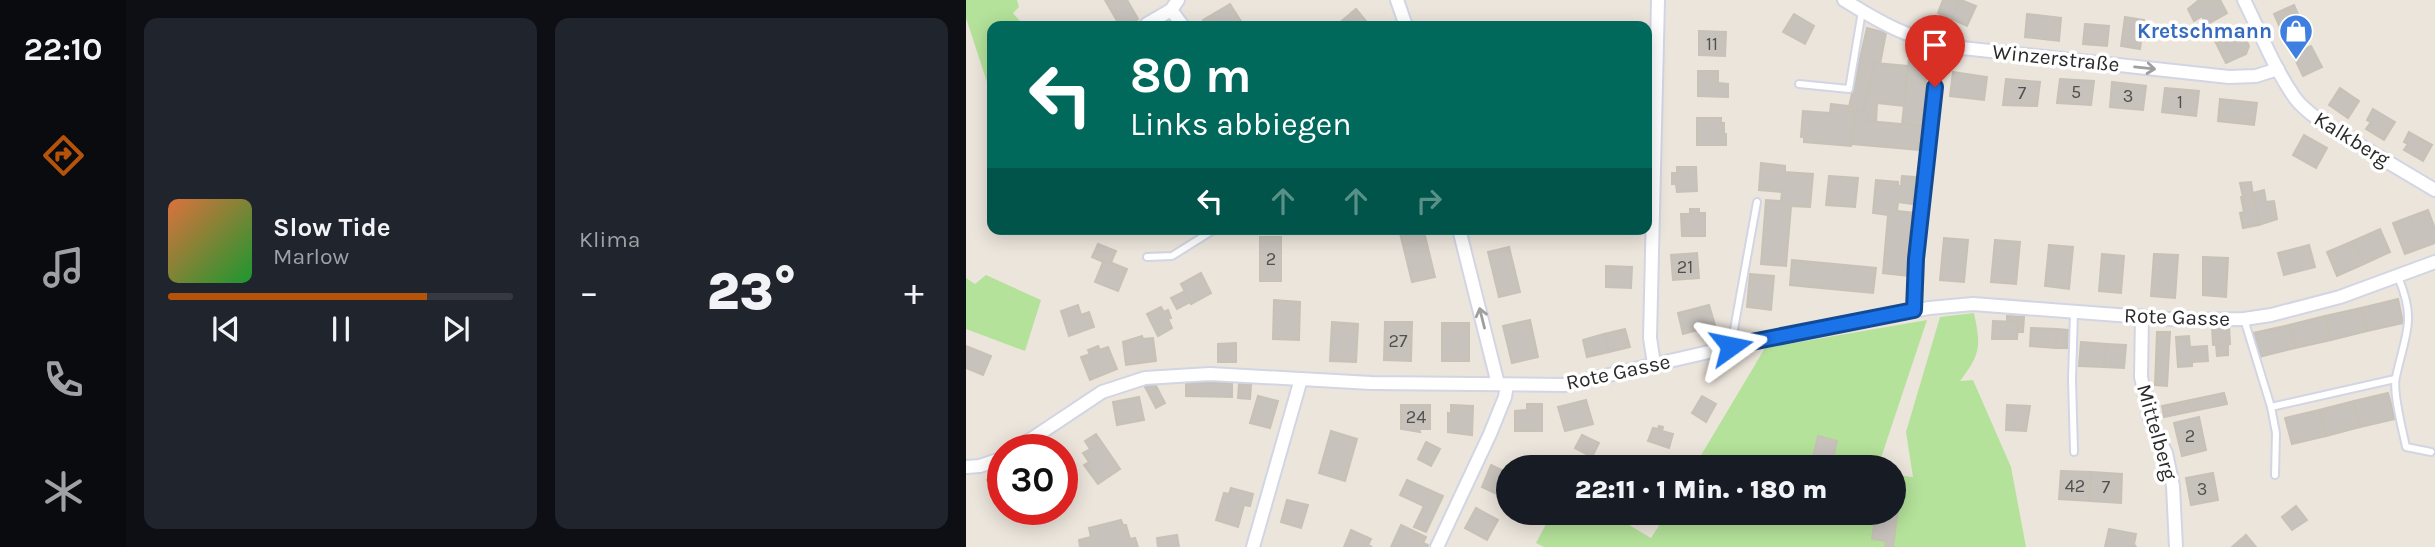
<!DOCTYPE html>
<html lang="de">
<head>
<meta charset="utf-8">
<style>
  :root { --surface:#171b24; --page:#20242c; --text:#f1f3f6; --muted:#9ea1a6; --line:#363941; --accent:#b45309 }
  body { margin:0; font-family:Karla,sans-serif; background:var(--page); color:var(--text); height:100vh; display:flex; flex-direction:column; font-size:26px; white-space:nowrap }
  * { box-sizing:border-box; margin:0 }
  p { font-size:23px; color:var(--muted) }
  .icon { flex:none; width:38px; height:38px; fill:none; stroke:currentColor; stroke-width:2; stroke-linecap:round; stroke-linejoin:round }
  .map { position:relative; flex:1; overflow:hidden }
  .side { display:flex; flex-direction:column; gap:18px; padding:18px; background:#0d0f14; width:840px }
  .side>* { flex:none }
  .guide { position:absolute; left:21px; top:21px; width:665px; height:214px; border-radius:14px; box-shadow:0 4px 18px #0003; background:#00695c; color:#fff; overflow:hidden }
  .speed { position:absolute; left:21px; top:434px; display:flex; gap:14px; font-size:35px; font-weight:700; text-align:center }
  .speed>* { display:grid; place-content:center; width:91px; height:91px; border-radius:50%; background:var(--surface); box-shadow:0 4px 18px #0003; line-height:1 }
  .speed .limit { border:10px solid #d22; background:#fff; color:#111 }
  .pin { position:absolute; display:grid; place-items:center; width:60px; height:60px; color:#fff; margin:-72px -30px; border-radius:50% 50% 50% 0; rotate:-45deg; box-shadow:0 0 7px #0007 }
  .pin .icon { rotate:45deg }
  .me { position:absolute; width:77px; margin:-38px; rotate:78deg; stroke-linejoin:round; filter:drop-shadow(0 0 5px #0008) }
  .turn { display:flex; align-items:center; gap:24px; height:147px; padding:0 28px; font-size:32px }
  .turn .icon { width:91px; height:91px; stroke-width:2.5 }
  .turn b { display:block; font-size:49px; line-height:60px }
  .lanes { display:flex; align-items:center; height:66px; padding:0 28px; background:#0003; justify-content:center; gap:35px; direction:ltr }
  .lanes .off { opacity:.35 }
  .big { font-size:52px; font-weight:800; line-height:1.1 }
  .side .tile { flex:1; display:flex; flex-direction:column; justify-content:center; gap:10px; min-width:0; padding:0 24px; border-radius:14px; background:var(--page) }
  .song { display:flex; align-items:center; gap:21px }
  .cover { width:84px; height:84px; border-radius:10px; background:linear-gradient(135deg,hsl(20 70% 55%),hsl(130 70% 35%)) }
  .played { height:7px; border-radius:4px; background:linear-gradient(90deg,var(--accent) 75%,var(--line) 75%) }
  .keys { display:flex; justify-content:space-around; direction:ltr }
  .heat { display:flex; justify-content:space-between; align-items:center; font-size:38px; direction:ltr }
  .side .tiles { flex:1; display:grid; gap:18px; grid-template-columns:repeat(2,1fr) }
  .trip { position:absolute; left:530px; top:455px; width:410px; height:70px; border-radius:35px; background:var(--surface); box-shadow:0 4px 18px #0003; font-weight:800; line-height:70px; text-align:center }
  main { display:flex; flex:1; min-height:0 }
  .menu { display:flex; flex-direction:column; width:126px; justify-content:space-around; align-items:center; background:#090b0e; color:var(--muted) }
  .menu .icon { width:49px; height:49px }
  .menu .active { color:var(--accent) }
  .menu b { font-size:32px; color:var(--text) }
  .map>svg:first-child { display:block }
  .green { fill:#b4e29a }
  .building { fill:#c7c2bc; stroke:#c7c1b6; stroke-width:2 }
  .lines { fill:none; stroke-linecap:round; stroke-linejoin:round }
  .service-casing { stroke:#d2d5e3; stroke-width:10 }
  .minor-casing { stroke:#d2d5e3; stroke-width:16 }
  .service { stroke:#fff; stroke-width:6 }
  .minor { stroke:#fff; stroke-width:12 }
  .oneway { stroke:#9f9f9f }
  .route-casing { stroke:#114b97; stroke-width:18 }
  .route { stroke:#1a73e8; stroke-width:12 }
  .labels { text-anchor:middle; stroke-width:7; stroke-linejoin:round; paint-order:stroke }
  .number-label { font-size:18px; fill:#51504e }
  .shop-label { font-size:21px; font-weight:bold; fill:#366cbe; stroke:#fff; text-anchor:end }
  .street-label { font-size:21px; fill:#2a2a2a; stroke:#fff }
</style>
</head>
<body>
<main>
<nav class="menu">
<b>22:10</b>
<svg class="icon active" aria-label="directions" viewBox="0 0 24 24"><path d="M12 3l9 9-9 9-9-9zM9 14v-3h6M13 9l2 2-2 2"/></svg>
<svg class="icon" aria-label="music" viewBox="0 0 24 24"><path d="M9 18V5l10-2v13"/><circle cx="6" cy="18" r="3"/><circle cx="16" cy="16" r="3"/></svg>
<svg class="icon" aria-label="phone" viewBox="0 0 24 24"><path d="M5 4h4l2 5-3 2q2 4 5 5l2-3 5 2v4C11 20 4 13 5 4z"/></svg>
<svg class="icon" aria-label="climate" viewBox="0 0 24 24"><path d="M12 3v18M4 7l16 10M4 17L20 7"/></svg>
</nav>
<section class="side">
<div class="tiles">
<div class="tile">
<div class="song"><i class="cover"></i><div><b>Slow Tide</b><p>Marlow</p></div></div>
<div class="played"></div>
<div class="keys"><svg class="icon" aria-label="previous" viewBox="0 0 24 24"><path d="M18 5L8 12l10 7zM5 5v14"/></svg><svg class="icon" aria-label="pause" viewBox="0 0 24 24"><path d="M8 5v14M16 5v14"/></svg><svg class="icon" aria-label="next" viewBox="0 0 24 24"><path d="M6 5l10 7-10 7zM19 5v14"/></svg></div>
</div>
<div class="tile"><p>Klima</p>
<div class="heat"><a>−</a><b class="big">23°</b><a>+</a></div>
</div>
</div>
</section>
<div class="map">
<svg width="1469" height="547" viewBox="0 0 1469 547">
  <rect width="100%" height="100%" fill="#ece5dc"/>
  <g class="green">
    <path d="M0,0H51L53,7L47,13L58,26H26V83L21,82L0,18Z"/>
    <path d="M20,275L75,300L59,351L0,329V278L9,284Z"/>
    <path d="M1008,313C1015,346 1015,354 994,381L1007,380L1045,467L1060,547H578L570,543L586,513H643L685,538L701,513H928V475L947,477L940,432L974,317Z"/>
    <path d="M961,320L912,467H728L799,348Z"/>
  </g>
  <g class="building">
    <path d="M139,0H161L172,19L161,26H154Z"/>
    <path d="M977,0H995L986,19L972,13Z"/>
    <path d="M995,0L1010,6L1001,26L986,19Z"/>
    <path d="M1233,0H1254L1261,13L1240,25L1236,16L1228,21L1222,9Z"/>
    <path d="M264,4L278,26H241L237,20Z"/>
    <path d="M1328,5L1337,26L1317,34L1308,14Z"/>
    <path d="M390,9L404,26H374L372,24Z"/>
    <path d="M828,14L848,26L839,44L817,32Z"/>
    <path d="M1061,14L1095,18L1093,41L1059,37Z"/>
    <path d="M1159,17L1178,20L1174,49L1155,46Z"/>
    <path d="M1119,24L1143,26L1141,46L1117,44Z"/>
    <path d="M901,28L920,33L914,64L909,63L897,112L882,111Z"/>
    <path d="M1275,29L1283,46L1280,54L1260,63L1249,41Z"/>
    <path d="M733,31L760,32L759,56L733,55Z"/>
    <path d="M1345,46L1356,67L1337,76L1327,55Z"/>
    <path d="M944,49L963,51L956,126L936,124Z"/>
    <path d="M909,63L942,66L938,106L911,103L910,122L902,121V113L897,112Z"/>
    <path d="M732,71H752V83L762,84V97L732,96Z"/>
    <path d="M987,72L1021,77L1018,100L984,96Z"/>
    <path d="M1040,79L1074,82L1071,106L1037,105Z"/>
    <path d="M1094,79L1128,81L1125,105L1091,103Z"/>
    <path d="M1146,82L1180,86L1177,110L1144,107Z"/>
    <path d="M1199,88L1233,91L1230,116L1196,112Z"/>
    <path d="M1374,88L1393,101L1382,118L1363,105Z"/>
    <path d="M1254,99L1291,103L1288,125L1252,121Z"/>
    <path d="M865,104L882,106V111H889L885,146L838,142V137H835L837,111L864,113Z"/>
    <path d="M1407,109L1429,122L1418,140L1400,129L1405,122L1401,120Z"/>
    <path d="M889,111L902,113V121L956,126L953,150L886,144Z"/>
    <path d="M731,118H755V123H758V134H760V145H731Z"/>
    <path d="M1443,132L1466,145L1457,161L1438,150L1442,144L1438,142Z"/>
    <path d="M1338,135L1361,148L1350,168L1327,155Z"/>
    <path d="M795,163L819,166V172L847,174L844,207L825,206L820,266L795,264L800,200L815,201L816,192L793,190Z"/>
    <path d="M711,167H730L731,191L711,192L710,184H706V173H711Z"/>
    <path d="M863,176L892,178L889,207L860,205Z"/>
    <path d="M936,176L949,177L947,204L932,202L931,211L949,213L943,276L917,273L922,215L907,213L910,180L932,182V186H935Z"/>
    <path d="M1285,182L1287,195L1277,197L1274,183Z"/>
    <path d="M1298,190L1300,202L1308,201L1311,219L1293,225L1287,193Z"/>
    <path d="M1287,195L1293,225L1277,228L1274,213L1278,212L1275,197Z"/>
    <path d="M724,209H733V213H739V236H716L715,214H724Z"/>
    <path d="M1462,210L1469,229V243L1439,254L1427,223Z"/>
    <path d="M433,229H457L460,240L437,245Z"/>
    <path d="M1414,229L1424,252L1398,264L1387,241Z"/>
    <rect x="294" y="237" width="21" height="44"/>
    <path d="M978,238L1002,240L998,282L974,280Z"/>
    <path d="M460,240L469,277L446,282L437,245Z"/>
    <path d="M1029,240L1054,242L1050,284L1025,282Z"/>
    <path d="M1387,241L1398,264L1371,276L1361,252Z"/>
    <path d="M132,244L150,251L144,265L126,257Z"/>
    <path d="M1083,245L1107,247L1103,289L1079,286Z"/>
    <path d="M1343,245L1349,267L1318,275L1312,253Z"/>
    <path d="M543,247L554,292L533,297L522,252Z"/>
    <path d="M731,253L733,278L707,280L705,255Z"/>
    <path d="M1136,254L1158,256L1155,293L1133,291Z"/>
    <path d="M1188,254L1212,255L1209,298L1185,296Z"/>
    <path d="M1237,257L1262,258L1260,297L1237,295Z"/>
    <path d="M826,260L910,268L907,293L824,285Z"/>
    <path d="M137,262L144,265L146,263L161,269L152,291L129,282Z"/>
    <path d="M640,266L666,267L665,288L640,287Z"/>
    <path d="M235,273L245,293L225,304L215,284Z"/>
    <path d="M784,274L808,276L805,310L781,307Z"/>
    <path d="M219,291L224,302L211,309L205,298Z"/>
    <path d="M1432,299L1437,323L1401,331L1395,308Z"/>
    <path d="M308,300L334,302L333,340L307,339Z"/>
    <path d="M112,305L115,315L123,312L128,327L103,336L95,311Z"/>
    <path d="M743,305L749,325L717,334L712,313Z"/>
    <path d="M195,307L198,312L202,310L205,318L202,319L206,328L192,336L181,314Z"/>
    <path d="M1395,308L1401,331L1365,340L1359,316Z"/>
    <path d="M1041,316L1058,317L1057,332H1052V322H1041Z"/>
    <path d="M1359,316L1365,340L1329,348L1323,325Z"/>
    <path d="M564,320L572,357L546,363L537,326Z"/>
    <path d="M1027,321L1052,322L1051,339H1026Z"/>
    <path d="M366,322L392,324L390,362L364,361Z"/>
    <path d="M419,322H446L445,361L418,360Z"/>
    <rect x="476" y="323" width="27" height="38"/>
    <path d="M1323,325L1329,348L1293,357L1287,333Z"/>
    <path d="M1263,326L1264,344L1247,345L1246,327Z"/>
    <path d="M1065,328L1091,329L1090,348L1064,346Z"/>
    <path d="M659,329L664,347L643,352L638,334Z"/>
    <path d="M1091,329L1102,330L1101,348H1090Z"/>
    <path d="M1191,332H1204L1201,386L1189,385Z"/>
    <path d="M638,334L643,352L621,357L617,340Z"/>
    <path d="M176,336L177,339L187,338L190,361L160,365L157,342Z"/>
    <path d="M1223,336L1224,347L1241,346L1242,361L1226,362V366L1212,367L1210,337Z"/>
    <path d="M1115,342L1140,344L1138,367L1113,366Z"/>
    <path d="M270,343V362H252V344Z"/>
    <path d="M1140,344L1160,345L1158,368L1138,367Z"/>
    <path d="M1262,344V355L1251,356L1250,345Z"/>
    <path d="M0,346L25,356L17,375L0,368Z"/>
    <path d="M132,346L134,350L142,347L151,369L124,380L115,357L124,354L122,350Z"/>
    <path d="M188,382L199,403L190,408L179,387Z"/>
    <path d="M220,382L266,383V397L220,396Z"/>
    <path d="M273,384L285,385L284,399L272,398Z"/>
    <path d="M1258,393L1261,404L1198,417L1196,406Z"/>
    <path d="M1422,393L1429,419L1394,427L1388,401Z"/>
    <path d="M292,396L312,401L304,428L284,423Z"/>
    <path d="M736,396L750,404L740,422L726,413Z"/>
    <path d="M173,397L178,420L151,425L147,402Z"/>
    <path d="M620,400L627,424L599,431L592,407Z"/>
    <path d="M1388,401L1394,427L1360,436L1353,410Z"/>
    <path d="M561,404H576V431H549V411L561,410Z"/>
    <path d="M435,405H464V429H453L454,432L435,429Z"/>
    <path d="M485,405L507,406L506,435L482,432V413L485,414Z"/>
    <path d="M1041,405L1064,406L1060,431L1040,430Z"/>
    <path d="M1353,410L1360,436L1326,444L1319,418Z"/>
    <path d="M1233,417L1240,450L1216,456L1208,423Z"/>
    <path d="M693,426L697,427L696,431L707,434L703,448L682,441L687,428L692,429Z"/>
    <path d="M365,431L391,439L379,481L353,473Z"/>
    <path d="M130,434L154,469L132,484L118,465L123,462L117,453L124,449L119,441Z"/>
    <path d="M616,435L633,443L626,457L609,448Z"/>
    <path d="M852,436L871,441L865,467L845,466Z"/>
    <path d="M460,442L474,449L465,466L452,459Z"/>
    <path d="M525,465L542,473L541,499L516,487Z"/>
    <path d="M37,471V509L21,480Z"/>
    <path d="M1095,471L1125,472L1124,501L1093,499Z"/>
    <path d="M1125,472L1156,474L1155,503L1124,501Z"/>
    <path d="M1247,473L1252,500L1225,505L1220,478Z"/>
    <path d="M441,480L477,496L460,532L448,527L458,506L434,495Z"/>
    <path d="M265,488L287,494L284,506L278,505L272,527L250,520L258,493L263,494Z"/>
    <path d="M321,500L342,505L335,528L315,522Z"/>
    <path d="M928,500H933L927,547H919L920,541L906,539L908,526L904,520L909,517V513H928Z"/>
    <path d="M1330,506L1341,520L1326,530L1316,517Z"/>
    <path d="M510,508L532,520L521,540L499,528Z"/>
    <path d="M155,520L157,525H160L164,539L169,538L172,547H114L113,540L125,537L123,528Z"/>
    <path d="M435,525L460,537L457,543L462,545L461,547H425Z"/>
    <path d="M1143,529L1170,534L1168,544L1170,547H1139Z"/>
    <path d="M385,530L405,539L402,545L406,547H378Z"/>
    <path d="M211,535L213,547H192L191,538Z"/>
    <path d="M1280,535L1290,547H1266Z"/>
  </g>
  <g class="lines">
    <g class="service-casing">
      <g id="service">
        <path d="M833,84L883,89L896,11"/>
        <path d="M181,257L206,256L249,229"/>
        <path d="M1432,277C1451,321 1439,334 1430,377C1426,391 1437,432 1440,447L1465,452"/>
        <path d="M948,310L950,259L972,44"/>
        <path d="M1278,319L1305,407L1310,433L1309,475"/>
        <path d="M765,346L791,202"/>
        <path d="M1305,407L1429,379"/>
        <path d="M1108,452L1106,379L1108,311"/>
      </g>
    </g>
    <g class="minor-casing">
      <g id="minor">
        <path d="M431,0L440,26"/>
        <path d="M878,0C915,23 943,39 987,47L1263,77L1290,76L1312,69"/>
        <path d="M1278,0C1294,32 1308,68 1329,98C1337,109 1348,116 1358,124L1469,190"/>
        <path d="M205,10L217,26"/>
        <path d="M181,24L205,10L212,0"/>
        <path d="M493,229L532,384"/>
        <path d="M1176,316L1175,377L1185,422L1200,453L1207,486L1210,547"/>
        <path d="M688,364L684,338L692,0"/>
        <path d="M49,450L136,392L179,378L244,374L405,383L599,385L795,340L963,308L1007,304L1217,320L1278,319L1305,315L1374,297L1469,262"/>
        <path d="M0,467L14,466L37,458"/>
        <path d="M287,547L335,379"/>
        <path d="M471,547L524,434L539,397L541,385"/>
      </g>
    </g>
    <use href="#service" class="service"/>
    <use href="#minor" class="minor"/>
  </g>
  <defs><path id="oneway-shaft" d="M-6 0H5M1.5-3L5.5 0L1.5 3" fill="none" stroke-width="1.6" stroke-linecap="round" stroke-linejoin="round" transform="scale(1.75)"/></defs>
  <g class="oneway">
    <use href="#oneway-shaft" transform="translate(1179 68) rotate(6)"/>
    <use href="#oneway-shaft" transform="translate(516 318) rotate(-104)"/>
  </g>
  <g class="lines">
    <g class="route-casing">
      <path id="route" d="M765,346L948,310L950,259L969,87"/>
    </g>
    <use href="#route" class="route"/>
  </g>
  <defs>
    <g id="shop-pin" transform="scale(1.75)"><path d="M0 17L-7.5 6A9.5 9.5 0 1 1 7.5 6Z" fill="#3f7fe0" stroke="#fff"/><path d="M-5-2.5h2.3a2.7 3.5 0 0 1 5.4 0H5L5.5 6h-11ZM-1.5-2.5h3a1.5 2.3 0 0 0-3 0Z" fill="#fff"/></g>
  </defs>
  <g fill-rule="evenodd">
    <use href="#shop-pin" x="1330" y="31"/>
  </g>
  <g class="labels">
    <g class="number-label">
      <text x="746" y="50">11</text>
      <text x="1110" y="98">5</text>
      <text x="1056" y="99">7</text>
      <text x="1162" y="102">3</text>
      <text x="1214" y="108">1</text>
      <text x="305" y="265">2</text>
      <text x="719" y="273">21</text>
      <text x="432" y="347">27</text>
      <text x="450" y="423">24</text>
      <text x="1224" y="442">2</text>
      <text x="1109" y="492">42</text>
      <text x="1140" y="493">7</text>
      <text x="1236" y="495">3</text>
    </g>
    <g class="shop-label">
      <text x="1306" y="38">Kretschmann</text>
    </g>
    <g class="street-label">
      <text transform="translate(1090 58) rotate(6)" y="7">Winzerstraße</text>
      <text transform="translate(1386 139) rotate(32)" y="7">Kalkberg</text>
      <text transform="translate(1211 317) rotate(2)" y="7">Rote Gasse</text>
      <text transform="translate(652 372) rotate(-12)" y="7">Rote Gasse</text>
      <text transform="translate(1191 432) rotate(74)" y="7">Mittelberg</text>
    </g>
  </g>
</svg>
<div class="speed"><div class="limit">30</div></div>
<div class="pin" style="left:969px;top:87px;background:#d93025"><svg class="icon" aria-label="arrive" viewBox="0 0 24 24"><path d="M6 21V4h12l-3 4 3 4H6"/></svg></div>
<svg class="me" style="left:765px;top:346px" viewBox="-20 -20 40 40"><path d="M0-17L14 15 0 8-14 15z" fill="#1a73e8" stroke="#fff" stroke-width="4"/></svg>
<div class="trip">22:11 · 1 Min. · 180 m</div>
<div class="guide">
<div class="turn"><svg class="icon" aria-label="left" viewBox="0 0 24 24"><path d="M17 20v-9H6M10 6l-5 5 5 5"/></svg><div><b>80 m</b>Links abbiegen</div></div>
<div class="lanes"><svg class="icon" aria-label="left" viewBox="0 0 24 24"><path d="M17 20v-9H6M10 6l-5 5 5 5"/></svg><svg class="icon off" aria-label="ahead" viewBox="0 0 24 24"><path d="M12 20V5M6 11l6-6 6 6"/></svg><svg class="icon off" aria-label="ahead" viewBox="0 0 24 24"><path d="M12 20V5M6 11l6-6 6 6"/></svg><svg class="icon off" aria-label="right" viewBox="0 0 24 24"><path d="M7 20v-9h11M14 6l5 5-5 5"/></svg></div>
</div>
</div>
</main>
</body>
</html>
